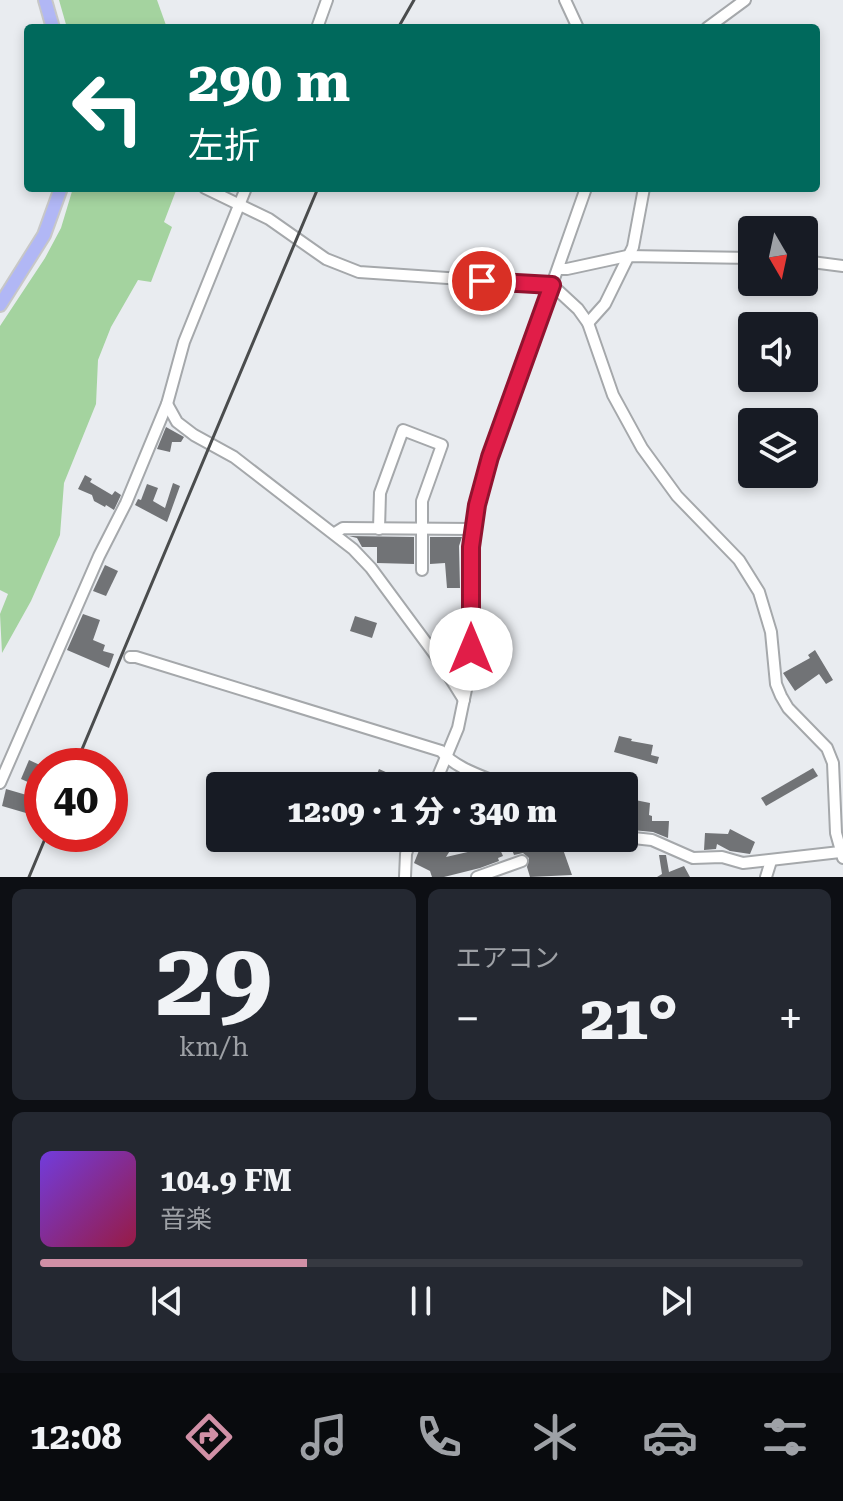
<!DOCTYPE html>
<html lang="ja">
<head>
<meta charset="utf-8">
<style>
  :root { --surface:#171b24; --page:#242831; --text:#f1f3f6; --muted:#9ea1a6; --line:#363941; --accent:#d190a6 }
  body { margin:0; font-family:"Roboto Serif","Noto Sans JP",serif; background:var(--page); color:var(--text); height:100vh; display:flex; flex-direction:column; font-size:30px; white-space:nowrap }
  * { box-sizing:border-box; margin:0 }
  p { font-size:26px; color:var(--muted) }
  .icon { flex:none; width:44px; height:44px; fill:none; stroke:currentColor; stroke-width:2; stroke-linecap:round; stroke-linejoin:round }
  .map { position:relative; height:877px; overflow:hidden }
  .side { display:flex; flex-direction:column; gap:12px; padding:12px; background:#0d0f14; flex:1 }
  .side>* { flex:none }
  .top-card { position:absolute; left:24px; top:24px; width:796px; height:168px; border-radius:8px; box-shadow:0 4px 12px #0003; background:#00695c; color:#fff; overflow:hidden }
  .needle { width:52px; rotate:171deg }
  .buttons { position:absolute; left:738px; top:216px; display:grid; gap:16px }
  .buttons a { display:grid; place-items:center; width:80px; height:80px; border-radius:8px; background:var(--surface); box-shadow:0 4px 12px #0003; font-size:40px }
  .speed { position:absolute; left:24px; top:748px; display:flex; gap:16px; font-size:40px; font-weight:700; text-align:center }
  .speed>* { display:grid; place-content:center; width:104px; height:104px; border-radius:50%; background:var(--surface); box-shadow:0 4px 12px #0003; line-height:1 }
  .speed .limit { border:12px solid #d22; background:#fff; color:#111 }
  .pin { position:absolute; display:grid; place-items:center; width:68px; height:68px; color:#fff; margin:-34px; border:4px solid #fff; border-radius:50%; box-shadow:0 2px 8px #0007 }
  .me { position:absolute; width:88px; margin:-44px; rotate:0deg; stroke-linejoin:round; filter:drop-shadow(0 0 6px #0008) }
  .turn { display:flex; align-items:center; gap:28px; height:168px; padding:0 32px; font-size:36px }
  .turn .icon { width:104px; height:104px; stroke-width:2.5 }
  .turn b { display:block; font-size:56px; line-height:68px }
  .big { font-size:60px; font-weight:800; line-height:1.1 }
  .side .widget { flex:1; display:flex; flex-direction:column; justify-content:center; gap:12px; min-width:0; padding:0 28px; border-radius:12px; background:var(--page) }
  .side .dial { align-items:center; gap:0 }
  .dial b { font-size:104px; line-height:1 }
  .song { display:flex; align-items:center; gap:24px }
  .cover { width:96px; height:96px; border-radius:12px; background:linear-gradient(135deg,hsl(260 70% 55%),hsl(340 70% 35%)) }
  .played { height:8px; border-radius:4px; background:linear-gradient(90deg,var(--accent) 35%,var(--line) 35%) }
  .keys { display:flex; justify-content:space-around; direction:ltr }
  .heat { display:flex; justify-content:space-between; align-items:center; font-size:44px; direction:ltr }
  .side .tiles { flex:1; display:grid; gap:12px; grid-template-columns:1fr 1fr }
  .widget:last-child { grid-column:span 2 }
  .trip { position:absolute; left:206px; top:772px; width:432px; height:80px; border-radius:8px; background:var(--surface); box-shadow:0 4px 12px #0003; font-weight:800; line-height:80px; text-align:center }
  .tab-bar { display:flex; height:128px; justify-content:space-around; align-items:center; background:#090b0e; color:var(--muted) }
  .tab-bar .icon { width:56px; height:56px }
  .tab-bar .on { color:var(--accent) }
  .tab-bar b { font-size:36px; color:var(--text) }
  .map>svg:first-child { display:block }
  .green { fill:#a4d39f }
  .building { fill:#717376 }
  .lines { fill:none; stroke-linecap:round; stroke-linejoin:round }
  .minor-casing { stroke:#a5a8ab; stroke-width:14 }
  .major-casing { stroke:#c7c7c7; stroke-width:16 }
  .minor { stroke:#fff; stroke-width:10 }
  .major { stroke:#b1b7f5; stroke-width:12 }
  .rail { stroke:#4a4c4d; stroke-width:3 }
  .route-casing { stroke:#92132f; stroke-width:20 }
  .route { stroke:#e11d48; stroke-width:14 }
</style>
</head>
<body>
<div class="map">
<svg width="843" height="877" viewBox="0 0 843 877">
  <rect width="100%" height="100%" fill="#e9ecf0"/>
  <g class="green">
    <path d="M59,0H157L167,28H67Z"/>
    <path d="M73,188H177L164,222L172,227L151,282L138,280L111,327L98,360L96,404L64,483L60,535L31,601L2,653L0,614L8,594L0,590V326L45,258L61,228Z"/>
  </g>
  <g class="building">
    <path d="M166,427L184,437L181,442H172L170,452L157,449Z"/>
    <path d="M85,475L92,479L90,482L112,495L115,491L121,495L114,510L106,505L105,507L94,501L92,495L78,489Z"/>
    <path d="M173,483L180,486L167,522L135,505L138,499L141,500L147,484L158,488L153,501L165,508Z"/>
    <path d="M349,536L414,537V564L377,563V547H362L357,538Z"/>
    <path d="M430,537H462L459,546L460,588H447L445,563L430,564Z"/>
    <path d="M105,565L118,571L106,596L93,591Z"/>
    <path d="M83,614L100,620L93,640L105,645L103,651L114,654L109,668L67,650Z"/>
    <path d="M355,616L377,623L372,638L350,631Z"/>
    <path d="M815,650L833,680L826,684L819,674L795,691L783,673L810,658L808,655Z"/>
    <path d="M619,736L632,739L631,741L653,745L651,755L659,757L657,764L614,752Z"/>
    <path d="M29,760L42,766V774L37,786L21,779Z"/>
    <path d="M813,768L818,776L766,806L761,798Z"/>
    <path d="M379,769L399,778L397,781L409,786H372Z"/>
    <path d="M6,789L30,796L26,813L2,806Z"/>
    <path d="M625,798L650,803L649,815L652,816V821H669L668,838L653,832L632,830L635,813L624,811Z"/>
    <path d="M730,829L755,842L750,854L730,851L717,844L716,849L704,850L705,833L728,834Z"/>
    <path d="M424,838H458L446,857L498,845L503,856L498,858L499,861L480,868L444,877H432L430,871L414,863Z"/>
    <path d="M538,838H559L572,875L530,877L527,867L529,858L523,853L514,855L511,847Z"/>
    <path d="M659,855H666L669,872L684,866L690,877H657L662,874Z"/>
  </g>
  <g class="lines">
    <g class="minor-casing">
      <g id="minor">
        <path d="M565,0L578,28"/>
        <path d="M317,28L327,0"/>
        <path d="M707,28L745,0"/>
        <path d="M205,188L269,219L326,259L359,272L552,285L578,309L588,323L613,395L642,448L677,496L739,560L759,592L771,632L776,684L781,696L788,708L827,748L833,763L836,833L843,858"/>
        <path d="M804,261L843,266"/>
        <path d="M558,269H567L627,256L752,258"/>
        <path d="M588,323L605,304L633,247L644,188"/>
        <path d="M167,404L177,422L194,435L234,457L353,549L371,568L439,660L464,700"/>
        <path d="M379,529L380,493L403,430L442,445L422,501V570"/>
        <path d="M335,533L343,528L473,529"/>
        <path d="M130,657H136L441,751C456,769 485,777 506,786"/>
        <path d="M0,783L99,556L126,503L167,404L184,342L246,188"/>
        <path d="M434,786L458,728L469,675L471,547L482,483L586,188"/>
        <path d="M624,837L652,840L693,858L722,857L743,863L840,852"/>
        <path d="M405,877L406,854L411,838"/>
        <path d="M477,877L522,861"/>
        <path d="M766,877L771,861"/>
      </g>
    </g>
    <g class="major-casing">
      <g id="major">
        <path d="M45,0L53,28"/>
        <path d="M0,305L44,235L61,188"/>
      </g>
    </g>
    <use href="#minor" class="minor"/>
    <use href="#major" class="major"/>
    <g class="rail">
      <path d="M398,28L414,0"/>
      <path d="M75,766L318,188"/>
      <path d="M29,877L47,834"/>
    </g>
  </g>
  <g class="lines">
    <g class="route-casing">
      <path id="route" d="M471,649V547L477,505L490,457L552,285L482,281"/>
    </g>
    <use href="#route" class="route"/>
  </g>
</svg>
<div class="buttons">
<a><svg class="needle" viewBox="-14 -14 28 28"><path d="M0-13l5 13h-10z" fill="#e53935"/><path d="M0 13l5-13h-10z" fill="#9ea1a6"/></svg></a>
<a><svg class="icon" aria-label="sound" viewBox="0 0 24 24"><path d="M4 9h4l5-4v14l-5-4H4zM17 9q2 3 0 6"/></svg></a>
<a><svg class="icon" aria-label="layers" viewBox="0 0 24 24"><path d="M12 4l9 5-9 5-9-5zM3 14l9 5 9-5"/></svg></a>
</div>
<div class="speed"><div class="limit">40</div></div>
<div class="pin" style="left:482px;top:281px;background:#d93025"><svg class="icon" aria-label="arrive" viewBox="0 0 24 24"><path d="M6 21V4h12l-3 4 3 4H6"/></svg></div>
<svg class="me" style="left:471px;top:649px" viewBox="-20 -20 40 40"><circle r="19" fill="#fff"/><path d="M0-13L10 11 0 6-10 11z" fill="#e11d48"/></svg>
<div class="trip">12:09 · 1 分 · 340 m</div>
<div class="top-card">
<div class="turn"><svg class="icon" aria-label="left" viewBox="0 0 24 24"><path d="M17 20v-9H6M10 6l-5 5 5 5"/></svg><div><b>290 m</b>左折</div></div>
</div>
</div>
<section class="side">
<div class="tiles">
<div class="widget dial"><b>29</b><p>km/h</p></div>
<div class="widget"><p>エアコン</p>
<div class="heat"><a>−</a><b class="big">21°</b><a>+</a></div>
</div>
<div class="widget">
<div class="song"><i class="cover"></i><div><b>104.9 FM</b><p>音楽</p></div></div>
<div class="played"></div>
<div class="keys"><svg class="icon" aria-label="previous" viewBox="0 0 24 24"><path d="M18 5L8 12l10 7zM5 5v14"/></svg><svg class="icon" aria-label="pause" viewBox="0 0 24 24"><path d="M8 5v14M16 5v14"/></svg><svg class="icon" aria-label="next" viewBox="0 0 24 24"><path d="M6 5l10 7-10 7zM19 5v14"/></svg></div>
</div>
</div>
</section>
<nav class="tab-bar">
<b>12:08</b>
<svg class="icon on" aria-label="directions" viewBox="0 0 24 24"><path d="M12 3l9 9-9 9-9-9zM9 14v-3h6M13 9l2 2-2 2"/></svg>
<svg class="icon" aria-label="music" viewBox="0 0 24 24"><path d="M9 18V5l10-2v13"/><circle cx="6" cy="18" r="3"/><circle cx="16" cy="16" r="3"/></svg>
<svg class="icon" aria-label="phone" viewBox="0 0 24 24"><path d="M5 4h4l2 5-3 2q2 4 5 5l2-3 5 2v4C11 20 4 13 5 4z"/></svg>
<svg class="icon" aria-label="climate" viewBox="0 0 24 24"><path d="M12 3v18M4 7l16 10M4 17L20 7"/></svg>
<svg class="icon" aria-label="car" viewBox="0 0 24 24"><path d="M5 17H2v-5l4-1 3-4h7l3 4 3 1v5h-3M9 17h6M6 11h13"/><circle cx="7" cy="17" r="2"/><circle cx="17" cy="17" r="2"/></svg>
<svg class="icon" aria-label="filters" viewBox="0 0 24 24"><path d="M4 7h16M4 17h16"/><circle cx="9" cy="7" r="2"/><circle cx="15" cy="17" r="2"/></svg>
</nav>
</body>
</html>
